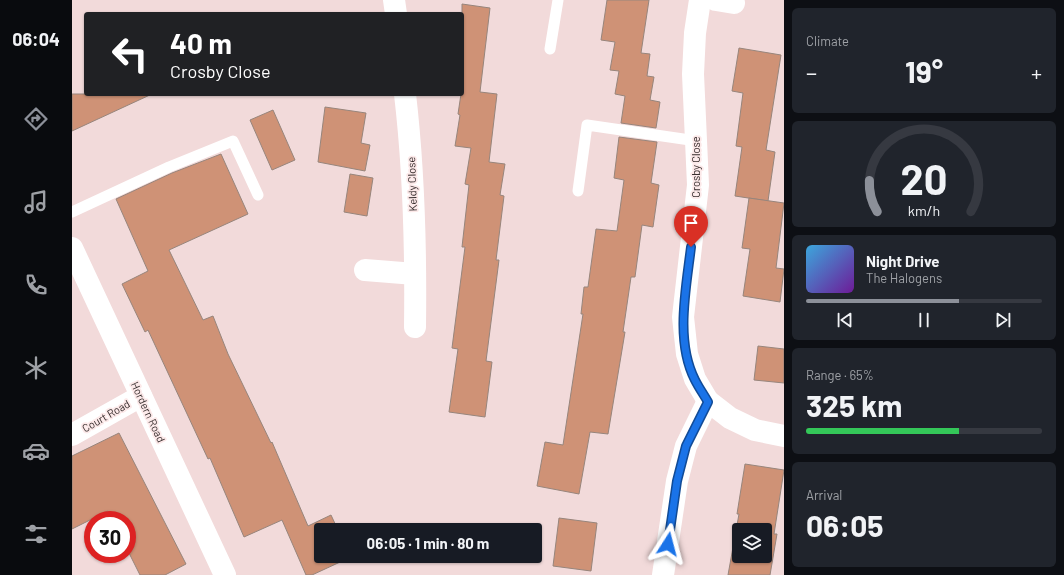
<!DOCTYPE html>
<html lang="en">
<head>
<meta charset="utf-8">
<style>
  :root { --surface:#171b24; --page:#20242c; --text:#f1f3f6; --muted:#9ea1a6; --line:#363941; --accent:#8c9099 }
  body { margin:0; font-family:Barlow,sans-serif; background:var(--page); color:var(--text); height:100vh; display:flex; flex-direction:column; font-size:15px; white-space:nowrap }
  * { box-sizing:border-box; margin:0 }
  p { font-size:13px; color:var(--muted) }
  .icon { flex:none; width:22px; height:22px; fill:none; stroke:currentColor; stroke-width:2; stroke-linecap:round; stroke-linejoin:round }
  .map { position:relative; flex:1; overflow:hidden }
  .sheet { display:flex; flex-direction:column; gap:8px; padding:8px; background:#0d0f14; width:280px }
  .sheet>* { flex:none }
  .banner { position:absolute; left:12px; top:12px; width:380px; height:84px; border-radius:4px; box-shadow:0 1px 3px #0004; background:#202124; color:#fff; overflow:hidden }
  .controls { position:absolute; left:660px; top:523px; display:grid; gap:8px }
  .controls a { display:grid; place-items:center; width:40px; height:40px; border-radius:4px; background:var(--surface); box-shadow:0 1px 3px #0004; font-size:20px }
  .speed { position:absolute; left:12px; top:511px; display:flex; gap:8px; font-size:20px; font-weight:700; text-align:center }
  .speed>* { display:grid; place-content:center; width:52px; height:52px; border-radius:50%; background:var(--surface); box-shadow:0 1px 3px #0004; line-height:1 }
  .speed .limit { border:6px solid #d22; background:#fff; color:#111 }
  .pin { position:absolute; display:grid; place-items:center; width:34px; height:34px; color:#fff; margin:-41px -17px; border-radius:50% 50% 50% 0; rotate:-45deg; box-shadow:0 0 4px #0007 }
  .pin .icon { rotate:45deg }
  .me { position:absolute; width:44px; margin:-22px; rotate:9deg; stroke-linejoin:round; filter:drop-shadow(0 0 3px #0008) }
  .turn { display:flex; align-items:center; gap:14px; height:84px; padding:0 20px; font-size:18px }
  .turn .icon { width:52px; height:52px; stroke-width:2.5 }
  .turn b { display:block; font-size:28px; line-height:34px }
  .big { font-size:30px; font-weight:700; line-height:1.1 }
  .sheet .tile { flex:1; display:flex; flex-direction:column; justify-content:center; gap:6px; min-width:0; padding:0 14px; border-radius:6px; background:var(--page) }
  .sheet .dial { align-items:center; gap:0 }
  .dial svg { height:104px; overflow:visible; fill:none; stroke:var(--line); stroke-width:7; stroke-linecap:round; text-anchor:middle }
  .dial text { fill:var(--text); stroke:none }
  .song { display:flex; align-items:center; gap:12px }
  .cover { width:48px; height:48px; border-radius:6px; background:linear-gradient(135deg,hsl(200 70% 55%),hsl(280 70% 35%)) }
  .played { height:4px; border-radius:2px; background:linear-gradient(90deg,var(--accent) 65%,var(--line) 65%) }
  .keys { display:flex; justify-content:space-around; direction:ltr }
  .heat { display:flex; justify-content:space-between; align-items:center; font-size:22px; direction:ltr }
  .charge { height:6px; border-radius:3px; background:linear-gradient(90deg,#34c759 65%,var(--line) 0) }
  .trip { position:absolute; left:242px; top:523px; width:228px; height:40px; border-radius:4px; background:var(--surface); box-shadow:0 1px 3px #0004; font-weight:700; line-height:40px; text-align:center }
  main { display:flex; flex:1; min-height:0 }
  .tab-bar { display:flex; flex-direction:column; width:72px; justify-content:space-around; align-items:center; background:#090b0e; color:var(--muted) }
  .tab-bar .icon { width:28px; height:28px }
  .tab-bar .on { color:var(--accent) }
  .tab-bar b { font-size:18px; color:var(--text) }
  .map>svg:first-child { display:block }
  .building { fill:#cf9276; stroke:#97857c; fill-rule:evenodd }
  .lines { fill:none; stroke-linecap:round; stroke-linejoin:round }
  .lane { stroke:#fff; stroke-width:11 }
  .street { stroke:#fff; stroke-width:22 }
  .secondary { stroke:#fff; stroke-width:22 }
  .route-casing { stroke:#114b97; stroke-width:10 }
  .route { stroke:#1a73e8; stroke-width:7 }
  .labels { text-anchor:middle; stroke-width:3.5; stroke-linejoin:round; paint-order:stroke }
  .street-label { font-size:11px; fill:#372e2e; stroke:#fce9e9 }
</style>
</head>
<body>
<main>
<nav class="tab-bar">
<b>06:04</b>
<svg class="icon on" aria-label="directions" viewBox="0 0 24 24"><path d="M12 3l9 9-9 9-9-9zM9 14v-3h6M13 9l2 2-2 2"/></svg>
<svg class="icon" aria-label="music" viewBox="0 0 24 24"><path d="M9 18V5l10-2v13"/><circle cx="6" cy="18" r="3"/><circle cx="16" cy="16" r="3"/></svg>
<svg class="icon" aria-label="phone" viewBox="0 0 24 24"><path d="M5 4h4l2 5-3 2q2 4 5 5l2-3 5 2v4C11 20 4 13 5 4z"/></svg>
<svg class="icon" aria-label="climate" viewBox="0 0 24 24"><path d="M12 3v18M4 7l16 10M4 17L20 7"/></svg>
<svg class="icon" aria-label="car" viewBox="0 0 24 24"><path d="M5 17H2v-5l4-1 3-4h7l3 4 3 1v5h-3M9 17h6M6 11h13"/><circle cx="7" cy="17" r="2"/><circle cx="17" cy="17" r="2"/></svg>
<svg class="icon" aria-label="filters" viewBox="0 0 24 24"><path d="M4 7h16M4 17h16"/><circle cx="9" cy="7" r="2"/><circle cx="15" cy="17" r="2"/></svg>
</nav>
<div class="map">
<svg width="712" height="575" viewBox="0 0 712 575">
  <rect width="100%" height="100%" fill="#f2dada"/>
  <g class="building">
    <path d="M535,0H577L569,53L578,54L575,76L582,77L578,100L588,102L584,128L549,123L553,96L543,94L547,71L538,70L543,42L529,40Z"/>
    <path d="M390,4L418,8L408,92L425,94L417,162L433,164L428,195L432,196L424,260H427L414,361L420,362L413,417L377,412L386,349L380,348L393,247H390L397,185L393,184L399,148L383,146L388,115L386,114L389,94H390Z"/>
    <path d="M667,48L709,55L694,150L703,152L696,201L663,196L670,147L664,146L671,93L660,91Z"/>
    <path d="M0,94H80L0,131Z"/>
    <path d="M253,107L294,113L289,143L298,145L293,171L246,162Z"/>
    <path d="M201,110L223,160L200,170L178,120Z"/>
    <path d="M547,137L585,142L579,183L587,185L581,227L570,225L563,277H559L551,332H553L536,434L518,432L507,494L465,486L473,442L491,445L511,314H509L512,287H516L524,229L545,231L552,180L542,178Z"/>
    <path d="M149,154L176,214L97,250L131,320L141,316L156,354L199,443L200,442L236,526L259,515L266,530H249V556H278L279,557L240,575H234L210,520L172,537L138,458L136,459L76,330L73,332L50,284L76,271L44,199L100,173Z"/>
    <path d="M278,174L301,178L295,216L272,212Z"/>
    <path d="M677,198L712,203L704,268L712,269L708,302L671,296L678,249L670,248Z"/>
    <path d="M686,346L712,349V383L682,380Z"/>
    <path d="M47,433L114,564L93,575H68L55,549V520H41L36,511L0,529V456Z"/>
    <path d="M673,464L712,470L702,534H705L698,575H656L667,514H665ZM667,530H693V556H667Z"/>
    <path d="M487,518L525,523L519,571L481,566Z"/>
  </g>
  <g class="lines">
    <g class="lane">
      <path d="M478,49L486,0"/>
      <path d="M506,191L515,125L625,141"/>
      <path d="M0,212L97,167L161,141L186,195"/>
    </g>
    <g class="street">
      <path d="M322,0L324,14"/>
      <path d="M628,0L623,33L621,74L626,185L611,317L615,354L623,379L636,401L658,418L683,430L712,436"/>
      <path d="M644,0L662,3"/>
      <path d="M333,94C342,171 344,249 343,327"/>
      <path d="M293,270L343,274"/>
      <path d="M0,435L69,396"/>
      <path d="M591,575L605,481L614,446L636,401"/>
    </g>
    <path class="secondary" d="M0,248L153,575"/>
  </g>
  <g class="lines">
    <g class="route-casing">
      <path id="route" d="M596,544L605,481L614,446L636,402C632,395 627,388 623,380C603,341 614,289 619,247"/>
    </g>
    <use href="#route" class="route"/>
  </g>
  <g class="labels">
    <g class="street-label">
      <text transform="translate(624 167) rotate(-90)" y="4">Crosby Close</text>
      <text transform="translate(340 184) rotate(-92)" y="4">Keldy Close</text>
      <text transform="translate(76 412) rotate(65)" y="4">Hordern Road</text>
      <text transform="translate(34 416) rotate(-30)" y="4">Court Road</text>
    </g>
  </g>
</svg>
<div class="controls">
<a><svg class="icon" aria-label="layers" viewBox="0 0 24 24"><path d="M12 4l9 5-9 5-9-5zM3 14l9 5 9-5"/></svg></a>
</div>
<div class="speed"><div class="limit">30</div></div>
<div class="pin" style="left:619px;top:247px;background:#d93025"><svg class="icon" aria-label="arrive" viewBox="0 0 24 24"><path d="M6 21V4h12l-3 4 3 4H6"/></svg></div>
<svg class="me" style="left:596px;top:544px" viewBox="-20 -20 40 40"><path d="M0-17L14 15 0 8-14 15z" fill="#1a73e8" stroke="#fff" stroke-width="4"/></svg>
<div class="trip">06:05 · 1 min · 80 m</div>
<div class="banner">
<div class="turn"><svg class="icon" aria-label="left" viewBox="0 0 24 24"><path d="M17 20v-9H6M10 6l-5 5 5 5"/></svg><div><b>40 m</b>Crosby Close</div></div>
</div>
</div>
<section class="sheet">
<div class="tile"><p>Climate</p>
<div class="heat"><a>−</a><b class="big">19°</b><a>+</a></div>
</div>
<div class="tile dial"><svg viewBox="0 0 100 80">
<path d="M14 69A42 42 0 1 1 86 69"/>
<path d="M14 69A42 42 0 0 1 8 45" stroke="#8c9099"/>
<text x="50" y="56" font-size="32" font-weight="700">20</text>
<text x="50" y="72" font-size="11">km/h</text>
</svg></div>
<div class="tile">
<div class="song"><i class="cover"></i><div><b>Night Drive</b><p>The Halogens</p></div></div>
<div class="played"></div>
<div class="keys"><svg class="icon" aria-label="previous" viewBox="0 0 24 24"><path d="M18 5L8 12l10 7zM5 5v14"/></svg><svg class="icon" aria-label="pause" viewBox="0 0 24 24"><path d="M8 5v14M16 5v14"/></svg><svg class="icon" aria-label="next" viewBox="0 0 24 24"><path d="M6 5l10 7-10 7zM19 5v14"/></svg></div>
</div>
<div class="tile"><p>Range · 65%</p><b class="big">325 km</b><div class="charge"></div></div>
<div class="tile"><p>Arrival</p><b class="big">06:05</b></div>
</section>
</main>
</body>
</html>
